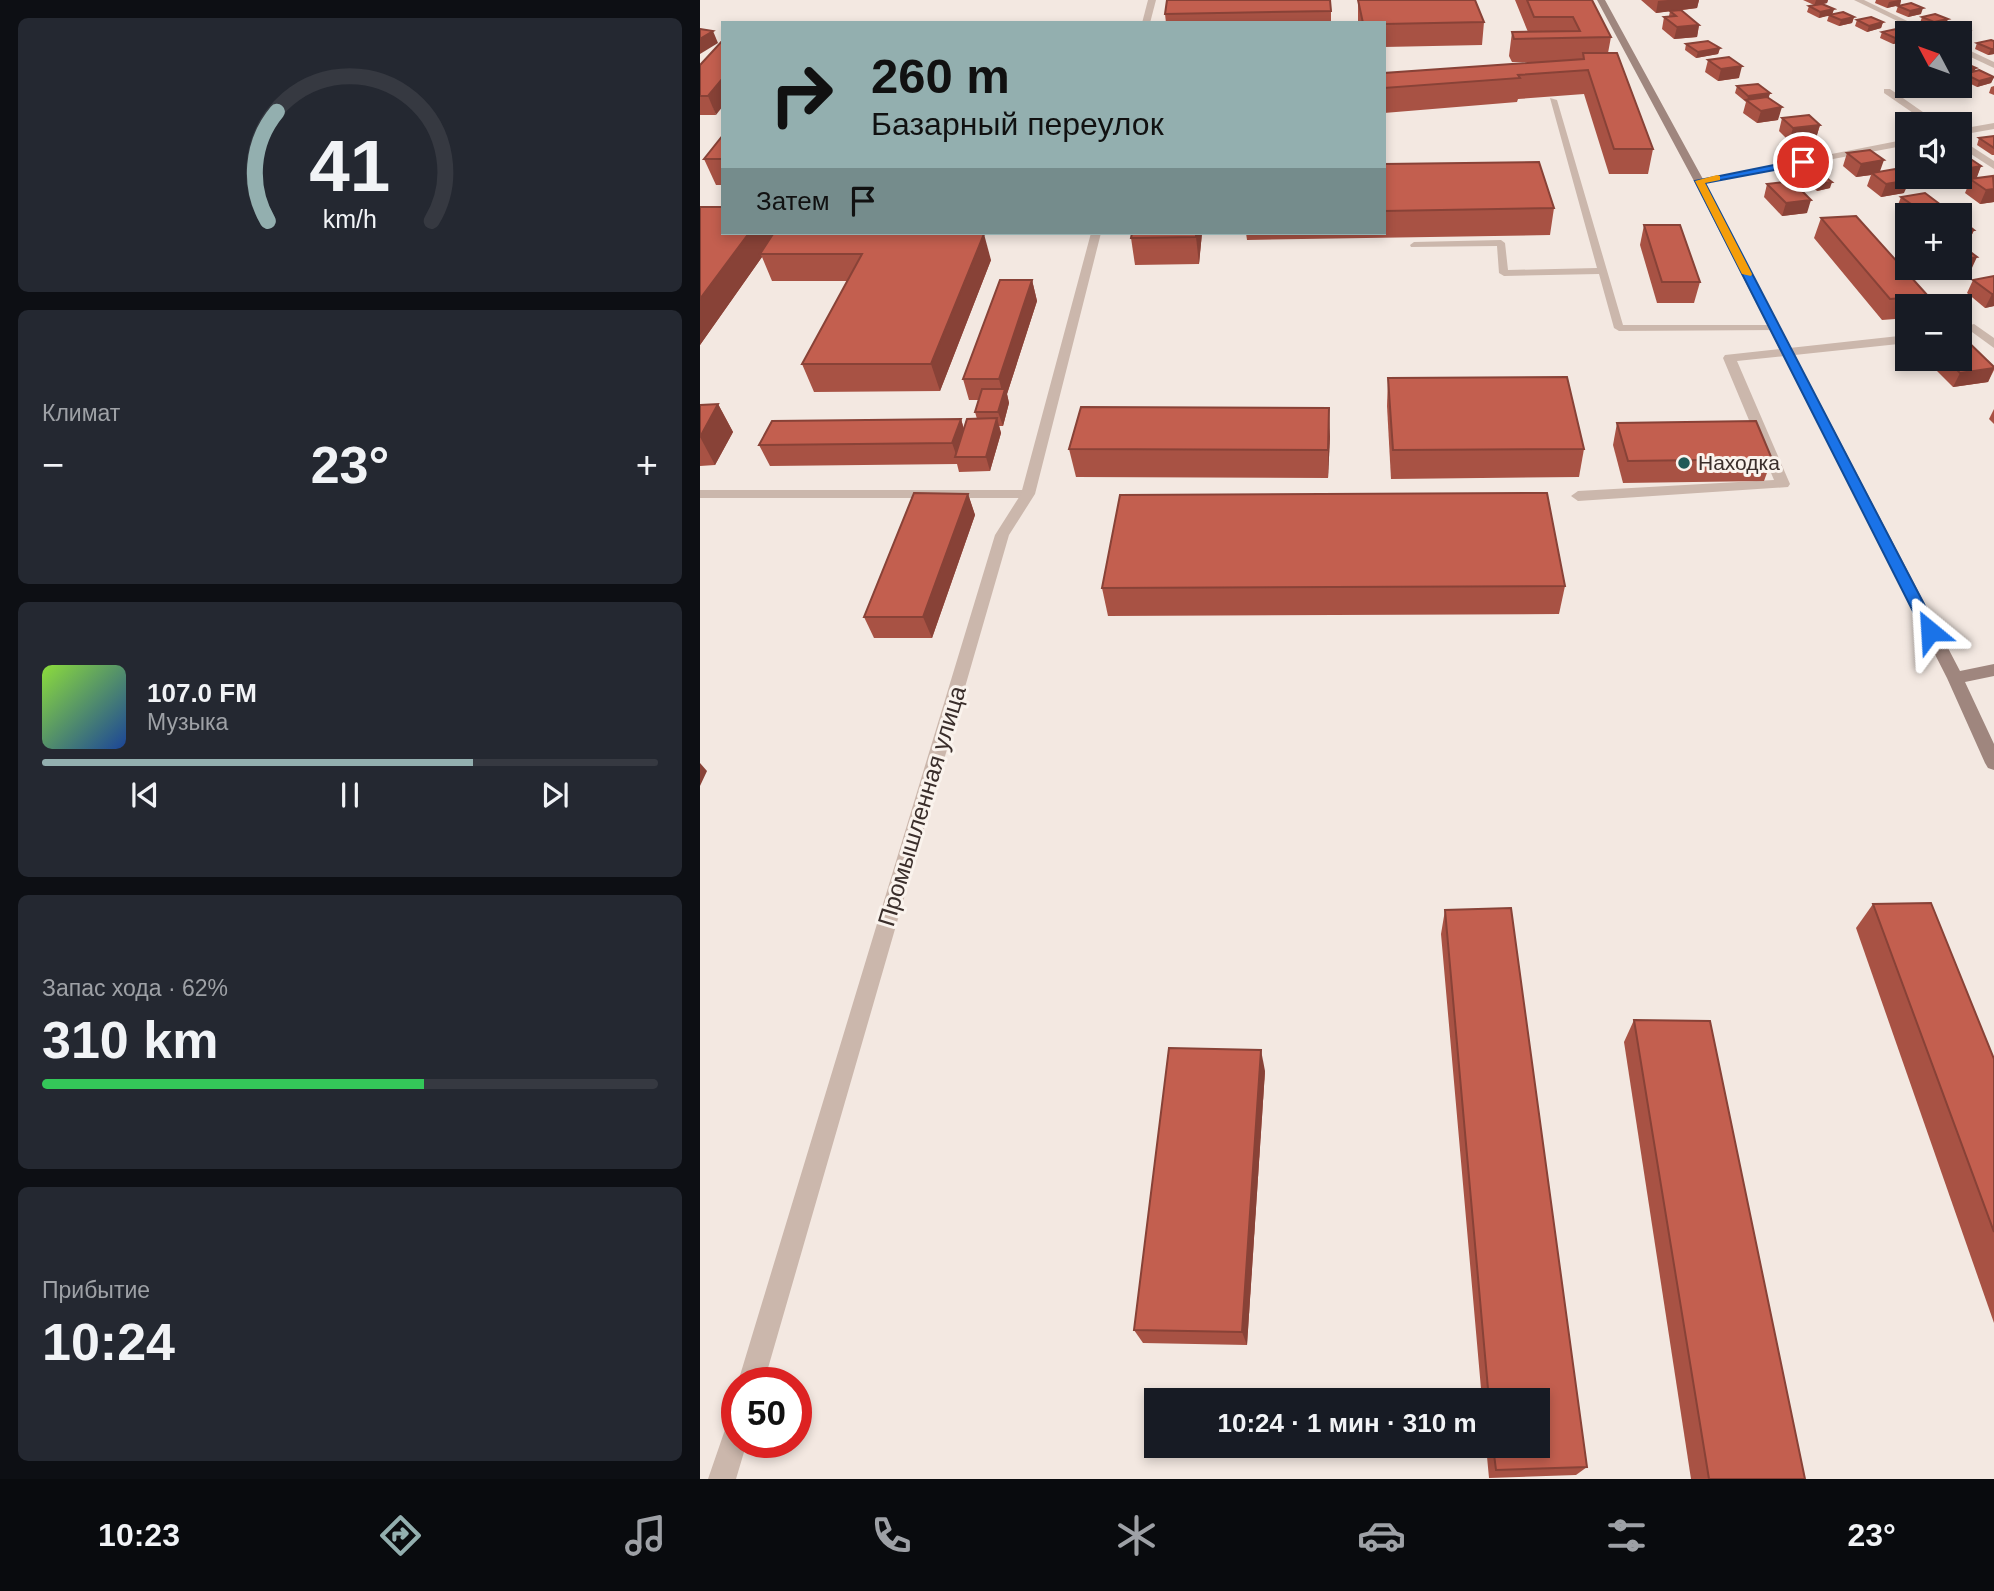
<!DOCTYPE html>
<html lang="ru">
<head>
<meta charset="utf-8">
<style>
  :root { --surface:#171b24; --page:#242831; --text:#f1f3f6; --muted:#9ea1a6; --line:#363941; --accent:#93afaf }
  body { margin:0; font-family:Helvetica,sans-serif; background:var(--page); color:var(--text); height:100vh; display:flex; flex-direction:column; font-size:26px; white-space:nowrap }
  * { box-sizing:border-box; margin:0 }
  p { font-size:23px; color:var(--muted) }
  .icon { flex:none; width:38px; height:38px; fill:none; stroke:currentColor; stroke-width:2; stroke-linecap:round; stroke-linejoin:round }
  .map { position:relative; flex:1; overflow:hidden }
  .details { display:flex; flex-direction:column; gap:18px; padding:18px; background:#0d0f14; width:700px }
  .details>* { flex:none }
  .top-card { position:absolute; left:21px; top:21px; width:665px; height:214px; border-radius:0px; box-shadow:0 4px 10px #0003; background:#93afaf; color:#111; overflow:hidden }
  .needle { width:46px; rotate:311deg }
  .tools { position:absolute; left:1195px; top:21px; display:grid; gap:14px }
  .tools a { display:grid; place-items:center; width:77px; height:77px; border-radius:0px; background:var(--surface); box-shadow:0 4px 10px #0003; font-size:35px }
  .speed { position:absolute; left:21px; top:1367px; display:flex; gap:14px; font-size:35px; font-weight:700; text-align:center }
  .speed>* { display:grid; place-content:center; width:91px; height:91px; border-radius:50%; background:var(--surface); box-shadow:0 4px 10px #0003; line-height:1 }
  .speed .limit { border:10px solid #d22; background:#fff; color:#111 }
  .pin { position:absolute; display:grid; place-items:center; width:60px; height:60px; color:#fff; margin:-30px; border:4px solid #fff; border-radius:50%; box-shadow:0 2px 7px #0007 }
  .me { position:absolute; width:77px; margin:-38px; rotate:333deg; stroke-linejoin:round; filter:drop-shadow(0 0 5px #0008) }
  .turn { display:flex; align-items:center; gap:24px; height:147px; padding:0 35px; font-size:32px }
  .turn .icon { width:91px; height:91px; stroke-width:2.5 }
  .turn b { display:block; font-size:49px; line-height:60px }
  .then { display:flex; align-items:center; height:66px; padding:0 35px; background:#0003; gap:14px; font-size:26px }
  .big { font-size:52px; font-weight:700; line-height:1.1 }
  .details .card { flex:1; display:flex; flex-direction:column; justify-content:center; gap:10px; min-width:0; padding:0 24px; border-radius:10px; background:var(--page) }
  .details .dial { align-items:center; gap:0 }
  .dial svg { height:182px; overflow:visible; fill:none; stroke:var(--line); stroke-width:7; stroke-linecap:round; text-anchor:middle }
  .dial text { fill:var(--text); stroke:none }
  .song { display:flex; align-items:center; gap:21px }
  .cover { width:84px; height:84px; border-radius:10px; background:linear-gradient(135deg,hsl(90 70% 55%),hsl(220 70% 35%)) }
  .played { height:7px; border-radius:4px; background:linear-gradient(90deg,var(--accent) 70%,var(--line) 70%) }
  .keys { display:flex; justify-content:space-around; direction:ltr }
  .heat { display:flex; justify-content:space-between; align-items:center; font-size:38px; direction:ltr }
  .charge { height:10px; border-radius:5px; background:linear-gradient(90deg,#34c759 62%,var(--line) 0) }
  .trip { position:absolute; left:444px; top:1388px; width:406px; height:70px; border-radius:0px; background:var(--surface); box-shadow:0 4px 10px #0003; font-weight:700; line-height:70px; text-align:center }
  .tab-bar { display:flex; height:112px; justify-content:space-around; align-items:center; background:#090b0e; color:var(--muted) }
  .tab-bar .icon { width:49px; height:49px }
  .tab-bar .selected { color:var(--accent) }
  .tab-bar b { font-size:32px; color:var(--text) }
  main { display:flex; flex:1; min-height:0 }
  .map>svg:first-child { display:block }
  .lines { fill:none; stroke-linecap:round; stroke-linejoin:round }
  .lane { fill:#cbb7ac; fill-rule:evenodd }
  .street { fill:#cbb7ac; fill-rule:evenodd }
  .secondary { fill:#9f867e; fill-rule:evenodd }
  .wall { fill:#a85244 }
  .shaded-wall { fill:#884237 }
  .building { fill:#c35f4f; stroke:#884237; stroke-width:2 }
  .route { fill:#1a73e8; stroke:#114b97; stroke-width:2 }
  .slow { fill:#f59e0b }
  .poi-dot { fill:#215b58; stroke:#faf3ed; stroke-width:2.5 }
  .labels { text-anchor:middle; stroke-width:6; stroke-linejoin:round; paint-order:stroke }
  .far-poi-label { font-size:21px; fill:#3a2e2b; stroke:#faf3ed; text-anchor:start }
  .street-label { font-size:24px; fill:#3a2e2b; stroke:#faf3ed }
</style>
</head>
<body>
<main>
<section class="details">
<div class="card dial"><svg viewBox="0 0 100 80">
<path d="M14 69A42 42 0 1 1 86 69"/>
<path d="M14 69A42 42 0 0 1 18 21" stroke="#93afaf"/>
<text x="50" y="56" font-size="32" font-weight="700">41</text>
<text x="50" y="72" font-size="11">km/h</text>
</svg></div>
<div class="card"><p>Климат</p>
<div class="heat"><a>−</a><b class="big">23°</b><a>+</a></div>
</div>
<div class="card">
<div class="song"><i class="cover"></i><div><b>107.0 FM</b><p>Музыка</p></div></div>
<div class="played"></div>
<div class="keys"><svg class="icon" aria-label="previous" viewBox="0 0 24 24"><path d="M18 5L8 12l10 7zM5 5v14"/></svg><svg class="icon" aria-label="pause" viewBox="0 0 24 24"><path d="M8 5v14M16 5v14"/></svg><svg class="icon" aria-label="next" viewBox="0 0 24 24"><path d="M6 5l10 7-10 7zM19 5v14"/></svg></div>
</div>
<div class="card"><p>Запас хода · 62%</p><b class="big">310 km</b><div class="charge"></div></div>
<div class="card"><p>Прибытие</p><b class="big">10:24</b></div>
</section>
<div class="map">
<svg width="1294" height="1479" viewBox="0 0 1294 1479">
  <rect width="100%" height="100%" fill="#f3e8e1"/>
  <g class="lines">
    <g class="lane">
      <path d="M850,98L857,100L923,325H1074L1079,328L1077,330L919,331L914,328L899,274L804,276L799,273L797,246L711,247L710,245L714,242L801,240L805,243L808,270L897,268Z"/>
      <path d="M0,490H328L334,494L328,498H0Z"/>
    </g>
    <g class="street">
      <path d="M448,0H456L450,23H442Z"/>
      <path d="M1154,0H1164L1232,33H1222Z"/>
      <path d="M1260,46L1294,62V68L1260,52Z"/>
      <path d="M1184,89H1190L1240,124H1229L1184,93Z"/>
      <path d="M1294,123V129L1260,135V129Z"/>
      <path d="M1208,139V145L999,184L994,181Z"/>
      <path d="M1260,139L1294,161V169L1260,147Z"/>
      <path d="M391,233H401L335,494L309,535L64,1382H38L295,535L321,494Z"/>
      <path d="M1274,324L1294,338V348L1272,332L1260,336V328Z"/>
      <path d="M1208,335V343L1037,361L1090,484L1088,487L878,501L871,496L878,491L1074,480L1023,358L1025,355Z"/>
      <path d="M37,1417V1442H47L36,1479H8L28,1421Z"/>
    </g>
    <path class="secondary" d="M897,0H905L1004,181L1260,671L1294,664V676L1265,682L1294,744V770L1288,768L1285,763L1247,678L994,181Z"/>
  </g>
  <g class="wall">
    <path d="M658,0H775L784,22L782,45L684,47V23H658Z"/>
    <path d="M815,0H892L911,37L908,53L953,149L948,174H909L884,94L818,99L817,102L684,113V73L844,62H812L809,56L812,32H828Z"/>
    <path d="M941,0H999L997,8L975,11L999,25L997,37L974,39L962,29L964,17L969,16L970,11L956,13Z"/>
    <path d="M1103,0H1128L1127,3L1123,4L1134,9L1132,14L1154,17L1152,23L1139,26L1127,21L1129,15L1119,18L1107,12L1109,6L1114,5Z"/>
    <path d="M1176,0H1201L1200,5L1187,8L1175,3Z"/>
    <path d="M1198,6L1221,14L1208,17L1196,12Z"/>
    <path d="M631,11V23H466L465,14Z"/>
    <path d="M1222,17L1248,19L1245,25L1232,28L1220,23Z"/>
    <path d="M1157,20L1183,22L1181,28L1167,32L1155,26Z"/>
    <path d="M1255,25L1269,30L1266,36L1260,38V33H1240L1242,28Z"/>
    <path d="M1182,32L1207,41L1193,44L1180,38Z"/>
    <path d="M1294,41V54L1288,55L1275,49L1277,43Z"/>
    <path d="M986,44L1020,48L1018,54L996,58L985,50Z"/>
    <path d="M1008,60L1039,78L1018,81L1005,72Z"/>
    <path d="M1260,61L1274,72L1294,77L1291,83L1277,87L1263,80L1264,76L1260,77Z"/>
    <path d="M0,65L16,115H0Z"/>
    <path d="M1037,86L1070,93L1068,98L1078,120L1057,123L1043,113L1046,102L1035,93Z"/>
    <path d="M1294,86V95L1289,93L1291,87Z"/>
    <path d="M1082,118L1120,125L1116,138L1089,141L1079,131Z"/>
    <path d="M23,135V185H16L4,159Z"/>
    <path d="M1294,136V155H1292L1277,145L1279,138Z"/>
    <path d="M1147,153L1180,171L1204,193L1181,197L1167,186L1171,175L1156,177L1143,166Z"/>
    <path d="M684,164L854,208L850,235L547,240L546,233H684Z"/>
    <path d="M1281,166L1276,178L1294,176V202L1280,204L1265,193L1270,181L1253,183L1244,177H1260Z"/>
    <path d="M1103,171L1130,188L1117,191L1101,178Z"/>
    <path d="M1067,184L1107,213L1082,216L1064,197Z"/>
    <path d="M1201,197L1236,215H1208V219L1196,210Z"/>
    <path d="M0,207L23,233H78V234L291,260L240,391L114,392L102,364L148,281H72L62,257L0,345Z"/>
    <path d="M1121,218L1228,296L1224,306H1208V318L1182,320L1114,238Z"/>
    <path d="M1260,219L1274,230L1268,243L1261,244L1271,270L1246,275L1237,268H1260Z"/>
    <path d="M944,225L1000,282L994,303H957L940,245Z"/>
    <path d="M502,233L499,264L435,265L431,238Z"/>
    <path d="M1294,276V306L1285,308L1267,293L1273,280Z"/>
    <path d="M332,280L337,301L307,394L309,403L303,426H299L301,433L290,471L259,472L257,464L70,466L59,445L261,419L264,429L277,419L275,412L279,400H269L263,379Z"/>
    <path d="M1225,359H1260L1294,367V370L1288,382L1253,387Z"/>
    <path d="M688,378L884,449L879,477L691,479L687,406Z"/>
    <path d="M18,404L33,432L15,465L0,466V405Z"/>
    <path d="M1294,409V424L1289,419Z"/>
    <path d="M917,423L1072,459L1064,481L923,483L913,445Z"/>
    <path d="M630,436L628,478L376,477L369,449Z"/>
    <path d="M268,494L275,515L232,638H174L164,617Z"/>
    <path d="M865,586L859,614L408,616L402,588Z"/>
    <path d="M1173,904L1294,1059V1323L1156,928Z"/>
    <path d="M745,910L887,1467L876,1475L789,1478L786,1446H838V1400H782L741,934Z"/>
    <path d="M934,1020L1105,1479H991L924,1042Z"/>
    <path d="M565,1071L547,1345L443,1343L434,1330Z"/>
  </g>
  <g class="shaded-wall">
    <path d="M968,0H999L997,8L956,13L958,1Z"/>
    <path d="M1116,0H1128L1127,3L1114,6Z"/>
    <path d="M1198,0H1201L1200,5L1187,8L1189,2Z"/>
    <path d="M1223,8L1221,14L1208,17L1210,11Z"/>
    <path d="M1134,9L1132,15L1119,18L1120,12Z"/>
    <path d="M1154,17L1152,23L1139,26L1141,20Z"/>
    <path d="M1248,19L1245,25L1232,28L1234,22Z"/>
    <path d="M1183,22L1181,28L1167,32L1169,26Z"/>
    <path d="M999,25L997,37L974,39L977,27Z"/>
    <path d="M1269,30L1266,36L1260,38V33H1256Z"/>
    <path d="M13,31L18,43L0,54V39Z"/>
    <path d="M1208,35L1207,41L1193,44L1195,38Z"/>
    <path d="M1020,48L1018,54L996,58L998,52Z"/>
    <path d="M1291,49H1294V54L1288,55Z"/>
    <path d="M1042,66L1039,78L1018,81L1021,69Z"/>
    <path d="M1276,68L1273,74H1265L1264,76L1260,77L1262,71Z"/>
    <path d="M1294,77L1291,83L1277,87L1279,81Z"/>
    <path d="M23,78V106L16,115L8,96Z"/>
    <path d="M1070,93L1068,100L1047,101L1048,96Z"/>
    <path d="M1082,107L1078,120L1057,123L1061,111Z"/>
    <path d="M1120,125L1116,138L1089,141L1093,128Z"/>
    <path d="M1184,160L1179,174L1172,173L1171,175L1156,177L1161,164Z"/>
    <path d="M1281,166L1276,180L1270,179V181L1253,183L1256,177H1260V170Z"/>
    <path d="M1210,180L1204,193L1181,197L1186,184Z"/>
    <path d="M1132,182L1130,188L1117,191L1119,184Z"/>
    <path d="M1294,189V202L1280,204L1286,190Z"/>
    <path d="M1111,200L1107,213L1082,216L1086,203Z"/>
    <path d="M1241,205L1236,215H1214L1217,208Z"/>
    <path d="M1274,230L1268,243L1260,245V232Z"/>
    <path d="M49,233L78,234L64,254H60L62,257L0,345V299Z"/>
    <path d="M496,233H502L499,264L496,237Z"/>
    <path d="M284,234L291,260L240,391L231,364Z"/>
    <path d="M1277,257L1271,270L1246,275L1249,268H1260V260Z"/>
    <path d="M332,280L337,301L307,394L309,403L303,426L298,412L303,396L299,379Z"/>
    <path d="M1292,294H1294V306L1285,308Z"/>
    <path d="M1294,368L1288,382L1253,387L1260,373Z"/>
    <path d="M18,404L33,432L15,465L0,437Z"/>
    <path d="M629,408L630,436L628,478V450Z"/>
    <path d="M297,418L301,433L290,471L286,457Z"/>
    <path d="M261,419L267,441L257,457L252,443Z"/>
    <path d="M268,494L275,515L232,638L223,617Z"/>
    <path d="M0,763L7,771L0,786Z"/>
    <path d="M561,1050L565,1071L547,1345L542,1332Z"/>
  </g>
  <g class="building">
    <path d="M467,0H630L631,11L465,14Z"/>
    <path d="M658,0H775L784,22L684,24V23H663Z"/>
    <path d="M827,0H892L911,37L814,39L812,32L880,31L873,17H834Z"/>
    <path d="M1211,3L1223,8L1210,11L1198,6Z"/>
    <path d="M1122,4L1134,9L1120,12L1109,6Z"/>
    <path d="M981,10L999,25L977,27L964,17L976,16L970,11Z"/>
    <path d="M1143,12L1154,17L1141,20L1129,15Z"/>
    <path d="M1235,14L1248,19L1234,22L1222,17Z"/>
    <path d="M1171,17L1183,22L1169,26L1157,20Z"/>
    <path d="M1255,25L1269,30L1254,33L1242,28Z"/>
    <path d="M0,29L13,31L0,39Z"/>
    <path d="M1196,29L1208,35L1195,38L1182,32Z"/>
    <path d="M23,40V78L8,96H0V65Z"/>
    <path d="M1291,40L1294,41V49H1291L1277,43Z"/>
    <path d="M1008,41L1020,48L998,52L986,44Z"/>
    <path d="M883,53H917L953,149H914L888,70L818,75L820,78L684,88V73L884,59Z"/>
    <path d="M1029,57L1042,66L1021,69L1008,60Z"/>
    <path d="M1260,61L1276,68L1262,71H1260Z"/>
    <path d="M1279,70L1294,77L1279,81L1265,74Z"/>
    <path d="M1058,84L1070,93L1048,96L1037,86Z"/>
    <path d="M1067,97L1082,107L1061,111L1046,100Z"/>
    <path d="M1109,115L1120,125L1093,128L1082,118Z"/>
    <path d="M23,135V159H4Z"/>
    <path d="M1294,136V148L1279,138Z"/>
    <path d="M1170,150L1184,160L1161,164L1147,153Z"/>
    <path d="M1266,156L1281,166L1260,170V157Z"/>
    <path d="M839,162L854,208L684,211V164Z"/>
    <path d="M1115,169L1132,182L1119,184L1103,171Z"/>
    <path d="M1195,169L1210,180L1186,184L1172,173Z"/>
    <path d="M1293,176L1294,189L1286,190L1270,179Z"/>
    <path d="M1092,181L1111,200L1086,203L1067,184Z"/>
    <path d="M1225,193L1241,205L1217,208L1201,197Z"/>
    <path d="M0,207H23V233H49L0,299Z"/>
    <path d="M1156,216L1228,296L1190,299L1121,218Z"/>
    <path d="M1260,219L1274,230L1260,232Z"/>
    <path d="M944,225H980L1000,282H962Z"/>
    <path d="M432,233H496V237L431,238Z"/>
    <path d="M73,234H284L231,364H102L162,254H60Z"/>
    <path d="M1260,244L1277,257L1260,260Z"/>
    <path d="M1294,276V294H1292L1273,280Z"/>
    <path d="M300,280H332L299,379H263Z"/>
    <path d="M1260,334L1294,367V368L1260,373L1246,359H1260Z"/>
    <path d="M867,377L884,449L693,450L688,378Z"/>
    <path d="M282,389H305L298,412H275Z"/>
    <path d="M18,404L0,437V405Z"/>
    <path d="M381,407L629,408L628,450L369,449Z"/>
    <path d="M297,418L286,457H255L267,419Z"/>
    <path d="M261,419L252,443L59,445L72,421Z"/>
    <path d="M1056,421L1072,459L928,461L917,423Z"/>
    <path d="M214,493L268,494L223,617H164Z"/>
    <path d="M847,493L865,586L402,588L420,495Z"/>
    <path d="M1231,903L1294,1059V1232L1173,904Z"/>
    <path d="M811,908L887,1467L796,1470L793,1446H838V1400H789L745,910Z"/>
    <path d="M934,1020L1010,1021L1105,1479H1009Z"/>
    <path d="M469,1048L561,1050L542,1332L434,1330Z"/>
  </g>
  <path class="route" d="M1103,159L1107,160V164L1005,183L1238,631L1230,636L1223,631L995,181Z"/>
  <path class="slow" d="M1017,175L1020,176V180L1005,183L1052,274L1051,276L1042,274L995,181Z"/>
  <circle class="poi-dot" cx="984" cy="463" r="7"/>
  <g class="labels">
    <g class="far-poi-label">
      <text x="998" y="470">Находка</text>
    </g>
    <g class="street-label">
      <text transform="translate(222 806) rotate(-73)" y="8">Промышленная улица</text>
    </g>
  </g>
</svg>
<div class="tools">
<a><svg class="needle" viewBox="-14 -14 28 28"><path d="M0-13l5 13h-10z" fill="#e53935"/><path d="M0 13l5-13h-10z" fill="#9ea1a6"/></svg></a>
<a><svg class="icon" aria-label="sound" viewBox="0 0 24 24"><path d="M4 9h4l5-4v14l-5-4H4zM17 9q2 3 0 6"/></svg></a>
<a>+</a>
<a>−</a>
</div>
<div class="speed"><div class="limit">50</div></div>
<div class="pin" style="left:1103px;top:162px;background:#d93025"><svg class="icon" aria-label="arrive" viewBox="0 0 24 24"><path d="M6 21V4h12l-3 4 3 4H6"/></svg></div>
<svg class="me" style="left:1230px;top:631px" viewBox="-20 -20 40 40"><path d="M0-17L14 15 0 8-14 15z" fill="#1a73e8" stroke="#fff" stroke-width="4"/></svg>
<div class="trip">10:24 · 1 мин · 310 m</div>
<div class="top-card">
<div class="turn"><svg class="icon" aria-label="right" viewBox="0 0 24 24"><path d="M7 20v-9h11M14 6l5 5-5 5"/></svg><div><b>260 m</b>Базарный переулок</div></div>
<div class="then">Затем<svg class="icon" aria-label="arrive" viewBox="0 0 24 24"><path d="M6 21V4h12l-3 4 3 4H6"/></svg></div>
</div>
</div>
</main>
<nav class="tab-bar">
<b>10:23</b>
<svg class="icon selected" aria-label="directions" viewBox="0 0 24 24"><path d="M12 3l9 9-9 9-9-9zM9 14v-3h6M13 9l2 2-2 2"/></svg>
<svg class="icon" aria-label="music" viewBox="0 0 24 24"><path d="M9 18V5l10-2v13"/><circle cx="6" cy="18" r="3"/><circle cx="16" cy="16" r="3"/></svg>
<svg class="icon" aria-label="phone" viewBox="0 0 24 24"><path d="M5 4h4l2 5-3 2q2 4 5 5l2-3 5 2v4C11 20 4 13 5 4z"/></svg>
<svg class="icon" aria-label="climate" viewBox="0 0 24 24"><path d="M12 3v18M4 7l16 10M4 17L20 7"/></svg>
<svg class="icon" aria-label="car" viewBox="0 0 24 24"><path d="M5 17H2v-5l4-1 3-4h7l3 4 3 1v5h-3M9 17h6M6 11h13"/><circle cx="7" cy="17" r="2"/><circle cx="17" cy="17" r="2"/></svg>
<svg class="icon" aria-label="filters" viewBox="0 0 24 24"><path d="M4 7h16M4 17h16"/><circle cx="9" cy="7" r="2"/><circle cx="15" cy="17" r="2"/></svg>
<b>23°</b>
</nav>
</body>
</html>
